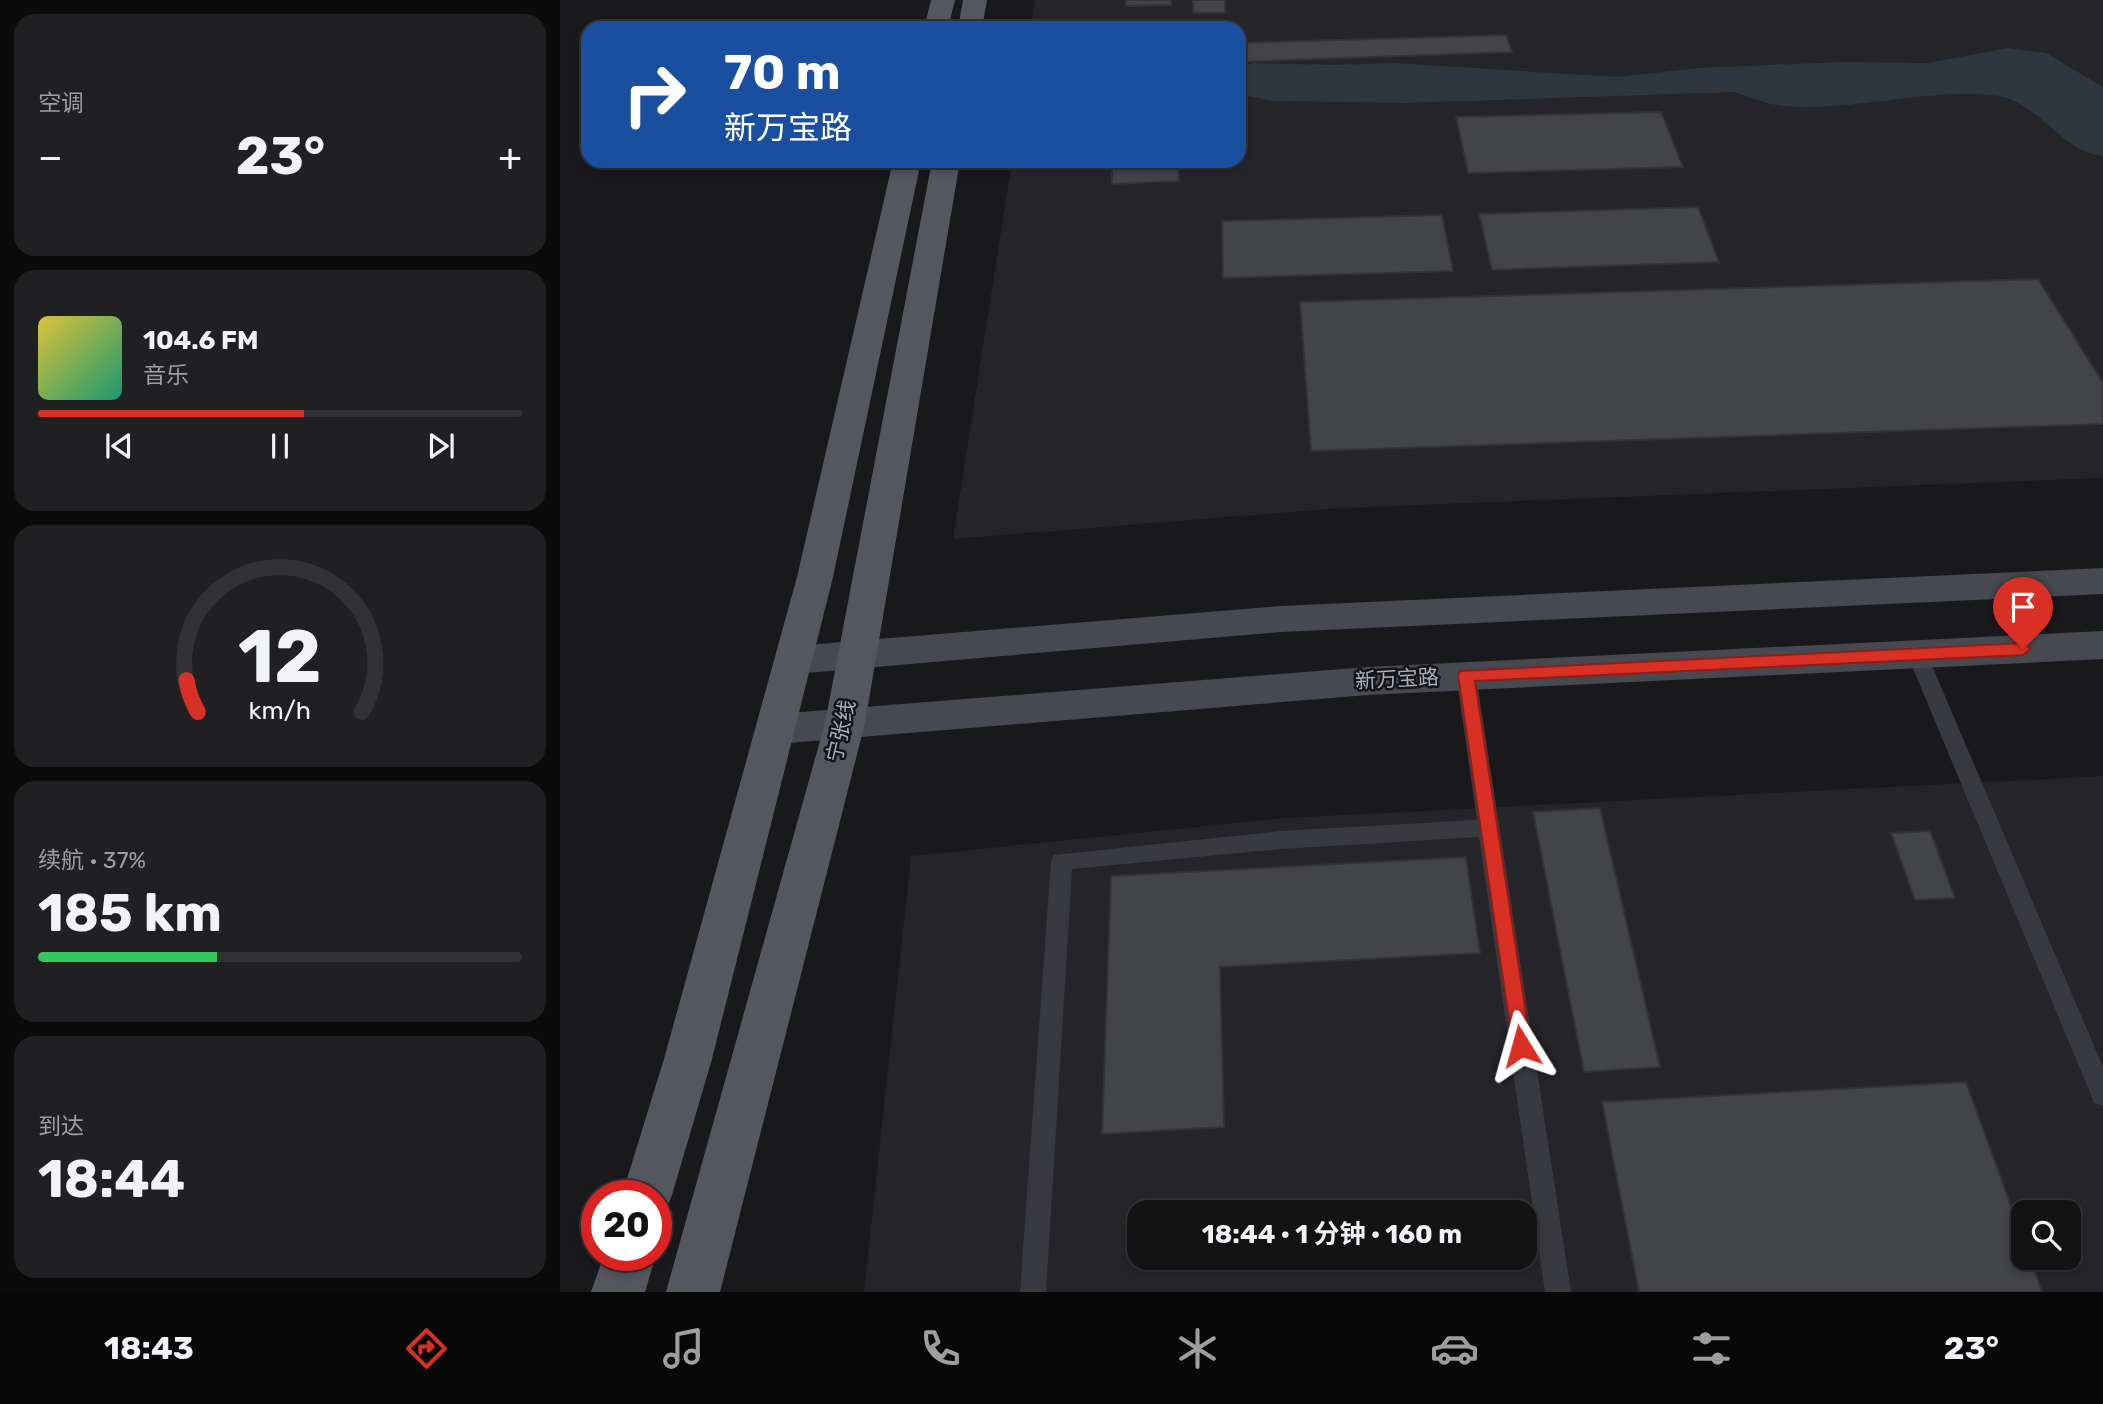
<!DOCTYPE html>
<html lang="zh">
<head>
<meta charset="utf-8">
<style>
  :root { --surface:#131314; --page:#202022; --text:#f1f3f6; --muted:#9d9ea0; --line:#323234; --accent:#d93025 }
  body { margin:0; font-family:Rubik,"Noto Sans SC",sans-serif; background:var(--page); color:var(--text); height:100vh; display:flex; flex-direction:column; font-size:26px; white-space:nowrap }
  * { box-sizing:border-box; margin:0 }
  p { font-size:23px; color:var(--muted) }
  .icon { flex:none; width:38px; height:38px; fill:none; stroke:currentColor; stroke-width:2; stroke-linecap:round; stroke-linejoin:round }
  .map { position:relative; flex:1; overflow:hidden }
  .details { display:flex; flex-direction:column; gap:14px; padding:14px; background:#0a0a0b; width:560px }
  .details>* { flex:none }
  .top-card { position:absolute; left:21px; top:21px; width:665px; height:147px; border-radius:21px; box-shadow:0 4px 10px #0003,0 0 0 2px var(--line); background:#1a4fa0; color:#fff; overflow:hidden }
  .tools { position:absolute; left:1451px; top:1200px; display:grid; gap:14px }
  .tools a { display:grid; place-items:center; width:70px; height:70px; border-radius:14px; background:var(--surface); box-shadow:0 4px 10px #0003,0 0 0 2px var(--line); font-size:35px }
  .speed { position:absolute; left:21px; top:1180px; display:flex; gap:14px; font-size:35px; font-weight:700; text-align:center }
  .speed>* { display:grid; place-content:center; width:91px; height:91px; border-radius:50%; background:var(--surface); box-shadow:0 4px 10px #0003,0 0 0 2px var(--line); line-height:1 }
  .speed .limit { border:10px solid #d22; background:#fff; color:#111 }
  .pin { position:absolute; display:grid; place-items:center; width:60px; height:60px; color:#fff; margin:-72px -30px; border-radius:50% 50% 50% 0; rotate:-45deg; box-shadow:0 0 7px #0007 }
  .pin .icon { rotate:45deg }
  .me { position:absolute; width:77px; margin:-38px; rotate:352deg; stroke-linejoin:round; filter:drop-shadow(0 0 5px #0008) }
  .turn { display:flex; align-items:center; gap:24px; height:147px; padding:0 28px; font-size:32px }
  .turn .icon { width:91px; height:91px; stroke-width:2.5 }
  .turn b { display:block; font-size:49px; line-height:60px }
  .big { font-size:52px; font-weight:700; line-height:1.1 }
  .details .widget { flex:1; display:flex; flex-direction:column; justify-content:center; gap:10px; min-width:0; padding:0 24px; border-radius:21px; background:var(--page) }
  .details .dial { align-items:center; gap:0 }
  .dial svg { height:182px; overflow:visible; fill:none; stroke:var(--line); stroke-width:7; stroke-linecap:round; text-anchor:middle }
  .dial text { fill:var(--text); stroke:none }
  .song { display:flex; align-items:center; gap:21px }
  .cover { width:84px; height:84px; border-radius:10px; background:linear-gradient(135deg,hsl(50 70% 55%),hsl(160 70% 35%)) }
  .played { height:7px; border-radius:4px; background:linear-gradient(90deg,var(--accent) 55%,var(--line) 55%) }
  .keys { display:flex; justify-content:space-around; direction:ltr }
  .heat { display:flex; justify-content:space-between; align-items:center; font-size:38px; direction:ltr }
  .charge { height:10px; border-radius:5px; background:linear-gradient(90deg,#34c759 37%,var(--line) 0) }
  .trip { position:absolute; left:567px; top:1200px; width:410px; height:70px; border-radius:21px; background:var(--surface); box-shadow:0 4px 10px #0003,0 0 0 2px var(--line); font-weight:700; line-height:70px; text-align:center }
  .tabs { display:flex; height:112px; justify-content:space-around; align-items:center; background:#080808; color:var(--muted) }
  .tabs .icon { width:49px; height:49px }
  .tabs .current { color:var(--accent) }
  .tabs b { font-size:32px; color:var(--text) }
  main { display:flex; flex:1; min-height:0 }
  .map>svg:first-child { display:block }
  .built { fill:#252428; fill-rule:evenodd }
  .water { fill:#2e373f }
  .building { fill:#434448; stroke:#333337; stroke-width:2 }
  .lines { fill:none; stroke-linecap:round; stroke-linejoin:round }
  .lane { fill:#393a40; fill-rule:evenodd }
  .secondary { fill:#474950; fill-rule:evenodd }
  .primary { fill:#55575f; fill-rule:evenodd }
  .route { fill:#d93025; stroke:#8d1f18; stroke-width:2 }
  .labels { text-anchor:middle; stroke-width:5; stroke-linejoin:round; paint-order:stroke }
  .street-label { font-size:21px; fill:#abafba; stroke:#141316 }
</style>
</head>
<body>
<main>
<section class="details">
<div class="widget"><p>空调</p>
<div class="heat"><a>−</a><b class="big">23°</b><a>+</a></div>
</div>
<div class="widget">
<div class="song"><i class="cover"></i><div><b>104.6 FM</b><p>音乐</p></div></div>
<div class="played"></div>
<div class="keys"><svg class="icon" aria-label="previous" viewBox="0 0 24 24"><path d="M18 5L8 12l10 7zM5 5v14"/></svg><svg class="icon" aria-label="pause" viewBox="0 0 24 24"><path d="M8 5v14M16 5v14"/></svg><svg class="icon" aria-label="next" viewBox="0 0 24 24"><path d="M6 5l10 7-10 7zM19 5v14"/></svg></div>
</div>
<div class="widget dial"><svg viewBox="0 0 100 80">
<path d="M14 69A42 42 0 1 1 86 69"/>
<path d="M14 69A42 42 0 0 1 9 55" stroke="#d93025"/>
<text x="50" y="56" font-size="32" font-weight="700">12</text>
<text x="50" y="72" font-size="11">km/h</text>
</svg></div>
<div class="widget"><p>续航 · 37%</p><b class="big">185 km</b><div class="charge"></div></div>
<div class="widget"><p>到达</p><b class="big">18:44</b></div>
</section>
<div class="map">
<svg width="1543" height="1292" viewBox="0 0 1543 1292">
  <rect width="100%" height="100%" fill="#19191b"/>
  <g class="built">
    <path d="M475,0H1543V478L782,508L393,539L452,161H679V28H471Z"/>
    <path d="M1543,776V1292H304L351,856L725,818ZM579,1213H964V1258H579ZM1463,1213H1508V1258H1463Z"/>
  </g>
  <path class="water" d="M1448,48L1486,53L1543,87V156C1505,154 1476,101 1438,96C1367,87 1295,112 1225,106C1207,105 1190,97 1173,92L843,103L713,101L683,95L679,71L684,66L694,63L774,65L834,63L1057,77L1139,68L1282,62L1368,63Z"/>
  <g class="building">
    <path d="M566,0H611V5L566,6Z"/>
    <rect x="633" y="0" width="32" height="13"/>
    <path d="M946,35L952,52L679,62V43Z"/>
    <path d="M1101,112L1123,167L908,173L896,117Z"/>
    <path d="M552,161H618L619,181L552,184Z"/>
    <path d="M1138,207L1159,262L932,270L919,214Z"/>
    <path d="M882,215L893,271L663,278L662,221Z"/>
    <path d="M1478,279L1543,383V424L751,451L740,302Z"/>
    <path d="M1040,808L1100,1067L1024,1072L973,812Z"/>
    <path d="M1370,831L1395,898L1355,900L1331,833Z"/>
    <path d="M906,857L920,953L660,967L664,1127L542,1134L551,876Z"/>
    <path d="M1406,1082L1463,1239V1258H1470L1482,1292H1079L1042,1102Z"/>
  </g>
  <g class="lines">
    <g class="lane">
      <path d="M1357,647L1367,654L1543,1067V1106L1534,1103L1531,1095L1347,654Z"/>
      <path d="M906,668L916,675L1011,1292H985L919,837L721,849L512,869L486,1292H460L491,861L494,855L721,831L917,820L896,675Z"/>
    </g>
    <g class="secondary">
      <path d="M1543,568V594L721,632L234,674L220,670L215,660L220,650L234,646L721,606Z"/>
      <path d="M1543,631V659L808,695L216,744L202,740L196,729L202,718L216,714L808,667Z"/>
    </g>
    <g class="primary">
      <path d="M371,0H395L388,28H364Z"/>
      <path d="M403,0H427L422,28H398Z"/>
      <path d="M333,161H361L273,577L152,1059L112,1195L105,1212L96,1216V1195H62L104,1059L237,577Z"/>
      <path d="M372,161H400L305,723L160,1292H106L265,723Z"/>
      <path d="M44,1255H96L85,1292H31Z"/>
    </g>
  </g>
  <path class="route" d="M1463,643L1471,649L1463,655L915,681L971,1046L968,1053L961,1055L954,1053L898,675L900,671Z"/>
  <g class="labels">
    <g class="street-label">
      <text transform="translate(837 679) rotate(-3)" y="7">新万宝路</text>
      <text transform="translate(281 731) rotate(-77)" y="7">宁张线</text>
    </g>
  </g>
</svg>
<div class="tools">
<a><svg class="icon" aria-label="search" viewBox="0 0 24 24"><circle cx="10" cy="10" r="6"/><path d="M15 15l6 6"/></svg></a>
</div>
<div class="speed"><div class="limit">20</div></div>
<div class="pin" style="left:1463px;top:649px;background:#d93025"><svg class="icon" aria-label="arrive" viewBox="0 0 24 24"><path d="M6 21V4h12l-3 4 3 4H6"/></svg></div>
<svg class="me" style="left:961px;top:1046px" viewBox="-20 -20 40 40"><path d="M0-17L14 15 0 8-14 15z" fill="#d93025" stroke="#fff" stroke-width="4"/></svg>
<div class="trip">18:44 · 1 分钟 · 160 m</div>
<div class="top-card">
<div class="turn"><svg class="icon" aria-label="right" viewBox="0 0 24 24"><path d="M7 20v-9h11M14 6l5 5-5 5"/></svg><div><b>70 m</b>新万宝路</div></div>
</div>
</div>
</main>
<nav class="tabs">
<b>18:43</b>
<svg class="icon current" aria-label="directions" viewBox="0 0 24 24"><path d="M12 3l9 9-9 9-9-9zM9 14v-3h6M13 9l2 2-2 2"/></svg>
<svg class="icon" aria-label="music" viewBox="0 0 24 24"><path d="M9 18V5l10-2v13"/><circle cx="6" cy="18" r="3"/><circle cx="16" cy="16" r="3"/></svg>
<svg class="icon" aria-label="phone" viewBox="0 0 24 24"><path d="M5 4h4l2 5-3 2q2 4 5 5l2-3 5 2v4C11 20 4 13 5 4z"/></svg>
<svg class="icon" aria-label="climate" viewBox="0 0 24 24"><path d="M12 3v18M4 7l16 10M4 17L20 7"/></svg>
<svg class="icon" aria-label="car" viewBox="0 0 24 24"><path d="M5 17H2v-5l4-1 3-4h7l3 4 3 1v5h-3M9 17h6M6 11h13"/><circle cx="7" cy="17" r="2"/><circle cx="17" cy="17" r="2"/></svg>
<svg class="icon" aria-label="filters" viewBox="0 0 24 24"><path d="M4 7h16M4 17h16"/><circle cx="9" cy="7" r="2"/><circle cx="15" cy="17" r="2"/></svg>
<b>23°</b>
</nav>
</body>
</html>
